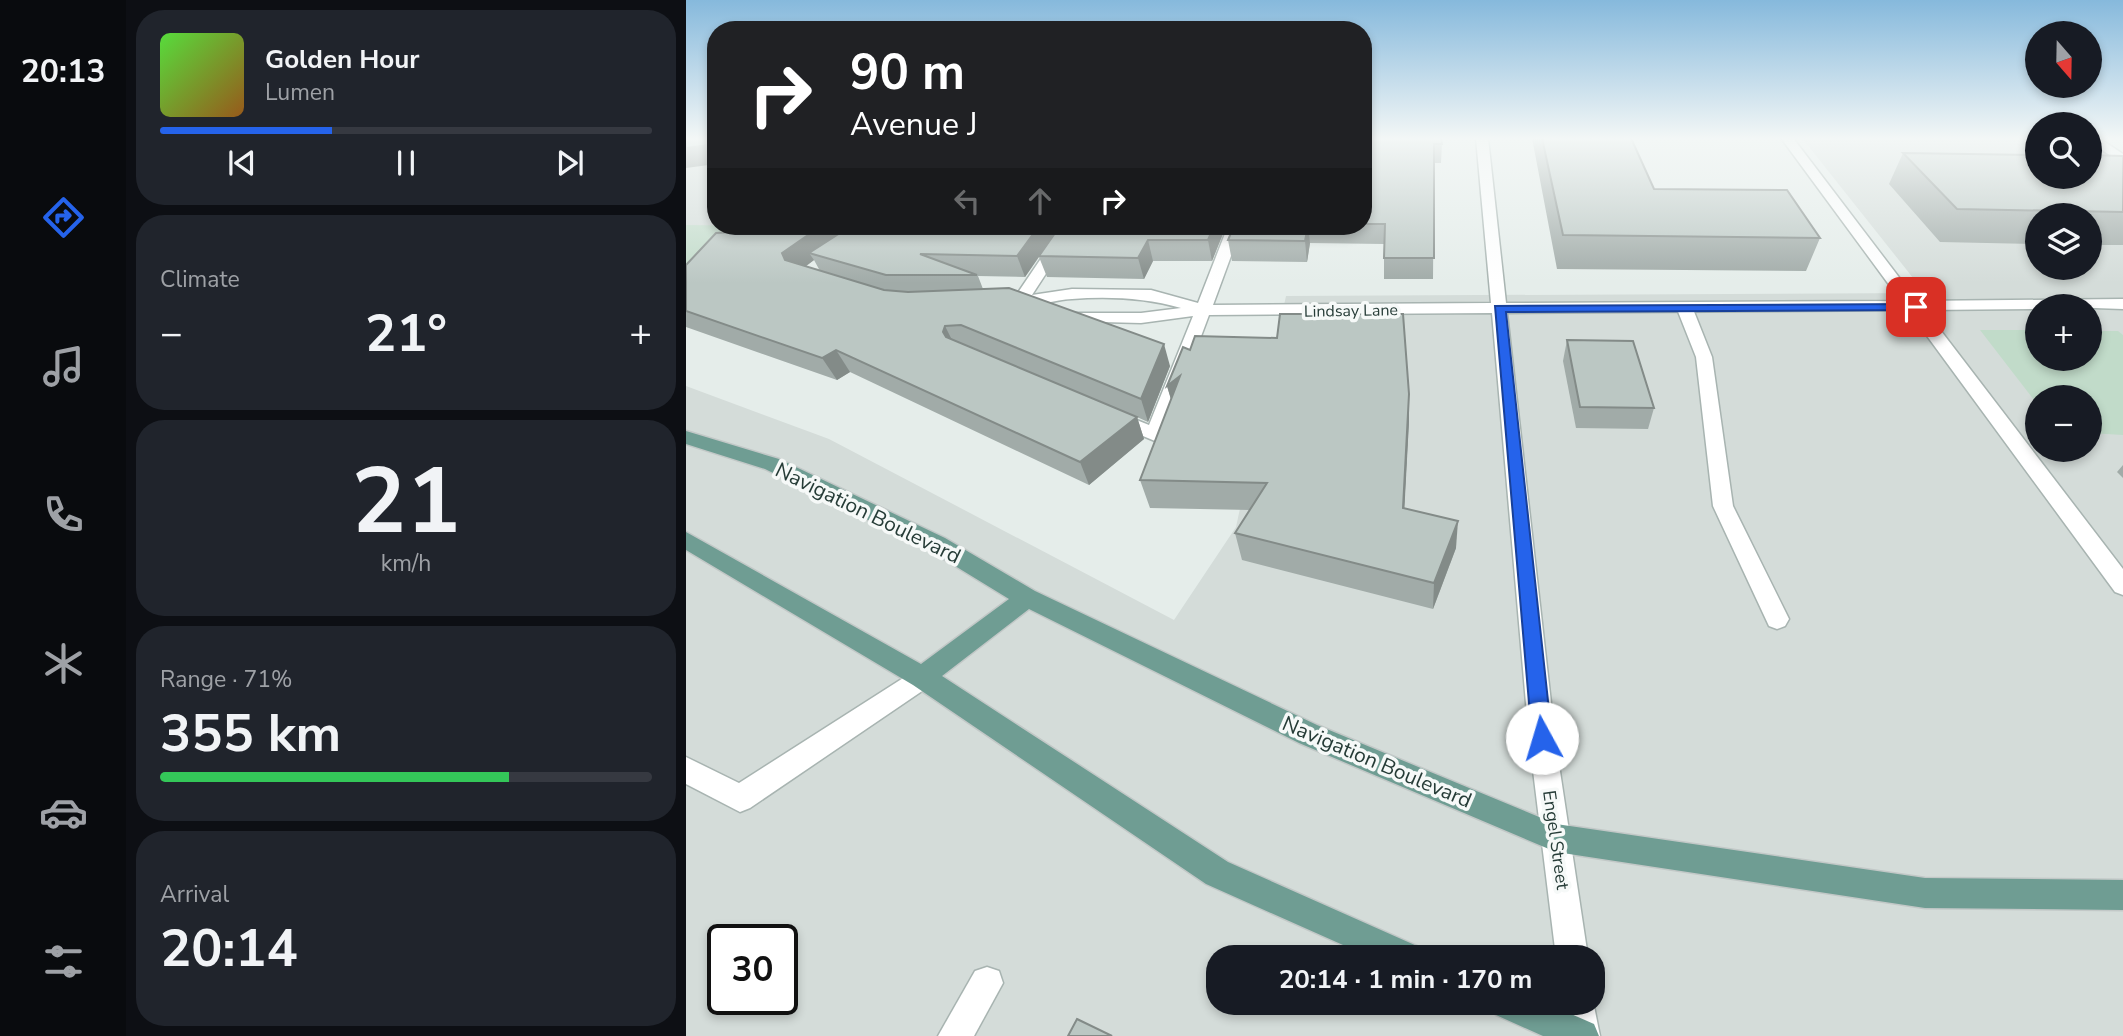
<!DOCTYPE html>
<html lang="en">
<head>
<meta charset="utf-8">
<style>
  :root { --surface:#171b24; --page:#20242c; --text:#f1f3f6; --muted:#9ea1a6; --line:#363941; --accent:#2563eb }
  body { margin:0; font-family:"Nunito Sans",sans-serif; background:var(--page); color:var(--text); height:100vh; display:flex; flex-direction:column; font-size:26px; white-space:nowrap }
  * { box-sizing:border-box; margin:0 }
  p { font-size:23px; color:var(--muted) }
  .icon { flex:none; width:38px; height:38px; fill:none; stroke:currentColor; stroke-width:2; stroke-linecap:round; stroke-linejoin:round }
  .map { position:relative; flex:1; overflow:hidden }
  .sheet { display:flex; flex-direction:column; gap:10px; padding:10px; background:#0d0f14; width:560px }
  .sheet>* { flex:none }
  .banner { position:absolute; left:21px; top:21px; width:665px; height:214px; border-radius:28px; box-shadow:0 4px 10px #0003; background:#202124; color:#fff; overflow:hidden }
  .needle { width:46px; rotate:160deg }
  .controls { position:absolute; left:1339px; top:21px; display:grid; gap:14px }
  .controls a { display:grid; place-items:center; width:77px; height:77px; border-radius:50%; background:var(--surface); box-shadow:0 4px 10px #0003; font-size:35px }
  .speed { position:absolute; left:21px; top:924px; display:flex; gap:14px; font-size:35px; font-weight:700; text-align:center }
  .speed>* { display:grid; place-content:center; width:91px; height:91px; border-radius:50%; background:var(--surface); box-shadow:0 4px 10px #0003; line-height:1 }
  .speed .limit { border:4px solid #111; border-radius:10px; background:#fff; color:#111 }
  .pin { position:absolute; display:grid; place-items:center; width:60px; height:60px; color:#fff; margin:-30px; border-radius:14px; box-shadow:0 4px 10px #0006 }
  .me { position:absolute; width:77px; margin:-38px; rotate:354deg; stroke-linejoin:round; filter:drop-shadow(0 0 5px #0008) }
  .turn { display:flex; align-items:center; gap:24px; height:147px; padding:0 28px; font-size:32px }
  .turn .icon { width:91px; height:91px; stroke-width:2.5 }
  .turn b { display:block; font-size:49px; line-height:60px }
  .lanes { display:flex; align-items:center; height:66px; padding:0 28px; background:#0003; justify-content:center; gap:35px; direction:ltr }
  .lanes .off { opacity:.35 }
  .big { font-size:52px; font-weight:700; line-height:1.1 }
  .sheet .widget { flex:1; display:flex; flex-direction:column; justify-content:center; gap:10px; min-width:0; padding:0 24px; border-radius:28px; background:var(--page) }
  .sheet .dial { align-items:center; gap:0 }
  .dial b { font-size:91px; line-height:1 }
  .song { display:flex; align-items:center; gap:21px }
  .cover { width:84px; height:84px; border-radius:10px; background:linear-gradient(135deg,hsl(110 70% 55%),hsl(30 70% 35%)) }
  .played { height:7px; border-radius:4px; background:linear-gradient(90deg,var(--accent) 35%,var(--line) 35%) }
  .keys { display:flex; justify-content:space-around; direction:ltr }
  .heat { display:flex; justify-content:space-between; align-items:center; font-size:38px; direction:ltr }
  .charge { height:10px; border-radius:5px; background:linear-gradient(90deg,#34c759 71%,var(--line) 0) }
  .trip { position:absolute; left:520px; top:945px; width:399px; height:70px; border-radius:28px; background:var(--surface); box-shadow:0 4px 10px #0003; font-weight:700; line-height:70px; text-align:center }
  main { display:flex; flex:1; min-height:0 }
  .tab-bar { display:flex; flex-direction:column; width:126px; justify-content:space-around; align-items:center; background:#090b0e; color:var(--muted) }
  .tab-bar .icon { width:49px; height:49px }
  .tab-bar .current { color:var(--accent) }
  .tab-bar b { font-size:32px; color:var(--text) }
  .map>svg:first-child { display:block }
  .built { fill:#d4dcd9; fill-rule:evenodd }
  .green { fill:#c1dbc9 }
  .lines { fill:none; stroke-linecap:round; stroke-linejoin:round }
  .service-casing { stroke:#a8b4b1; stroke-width:3 }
  .minor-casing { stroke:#a8b4b1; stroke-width:3 }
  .primary-casing { stroke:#c2c8c7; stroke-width:3 }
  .service { fill:#fff; fill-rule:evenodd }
  .minor { fill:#fff; fill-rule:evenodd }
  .primary { fill:#6f9d93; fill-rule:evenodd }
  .wall { fill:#a1aba8; fill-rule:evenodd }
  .shaded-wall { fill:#838b88 }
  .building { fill:#bbc7c3; stroke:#838b88; stroke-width:2 }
  .route { fill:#2563eb; stroke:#184099; stroke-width:2 }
  .labels { text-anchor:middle; stroke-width:7; stroke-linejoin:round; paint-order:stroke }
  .far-street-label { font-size:16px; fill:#263c37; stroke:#f6f9f8 }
  .street-label { font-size:18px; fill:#263c37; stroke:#f6f9f8 }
  .near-street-label { font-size:21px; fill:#263c37; stroke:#f6f9f8 }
</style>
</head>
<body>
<main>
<nav class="tab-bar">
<b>20:13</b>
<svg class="icon current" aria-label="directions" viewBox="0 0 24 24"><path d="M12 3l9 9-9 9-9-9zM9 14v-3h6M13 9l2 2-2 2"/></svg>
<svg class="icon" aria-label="music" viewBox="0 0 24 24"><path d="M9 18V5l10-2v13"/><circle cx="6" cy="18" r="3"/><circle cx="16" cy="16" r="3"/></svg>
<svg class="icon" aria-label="phone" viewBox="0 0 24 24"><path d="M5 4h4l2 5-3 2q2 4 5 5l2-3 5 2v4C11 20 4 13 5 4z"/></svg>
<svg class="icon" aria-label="climate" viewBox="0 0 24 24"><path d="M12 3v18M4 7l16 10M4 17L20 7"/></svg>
<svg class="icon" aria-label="car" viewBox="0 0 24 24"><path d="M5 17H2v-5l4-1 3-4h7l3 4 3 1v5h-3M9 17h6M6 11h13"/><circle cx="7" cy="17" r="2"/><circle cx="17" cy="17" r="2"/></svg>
<svg class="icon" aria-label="filters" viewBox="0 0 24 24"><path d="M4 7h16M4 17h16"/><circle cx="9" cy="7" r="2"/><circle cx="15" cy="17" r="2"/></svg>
</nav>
<section class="sheet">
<div class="widget">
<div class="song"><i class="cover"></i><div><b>Golden Hour</b><p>Lumen</p></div></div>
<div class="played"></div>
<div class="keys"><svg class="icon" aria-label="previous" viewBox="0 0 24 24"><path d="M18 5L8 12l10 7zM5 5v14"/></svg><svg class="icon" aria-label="pause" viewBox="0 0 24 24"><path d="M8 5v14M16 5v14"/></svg><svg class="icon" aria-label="next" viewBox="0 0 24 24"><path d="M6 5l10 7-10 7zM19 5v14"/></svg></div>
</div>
<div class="widget"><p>Climate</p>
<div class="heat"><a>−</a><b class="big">21°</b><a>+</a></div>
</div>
<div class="widget dial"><b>21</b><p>km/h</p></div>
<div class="widget"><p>Range · 71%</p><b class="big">355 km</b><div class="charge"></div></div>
<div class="widget"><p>Arrival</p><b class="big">20:14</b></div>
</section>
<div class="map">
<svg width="1437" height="1036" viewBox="0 0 1437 1036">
  <rect width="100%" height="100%" fill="#e5edea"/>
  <g class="built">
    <path d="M0,138H30V226L0,286Z"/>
    <path d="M1116,138H1351V177H1404L1437,181V1036H0V386L143,439L488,620L550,527L600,296L1239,293ZM1351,215H1404V268H1351ZM1351,306H1404V359H1351ZM1351,397H1404V450H1351ZM37,940H96V999H37ZM532,957H906V1003H532Z"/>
  </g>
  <g class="green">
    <path d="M0,225L83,226L0,286Z"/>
    <path d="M1294,330H1351V359H1404V331H1432L1437,335V435L1404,433V397H1351V404Z"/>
  </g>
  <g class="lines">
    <g class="service-casing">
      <g id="service">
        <path d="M999,304L1007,309L1026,357L1047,506L1103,619L1099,626L1091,629L1083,626L1027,506L1010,357L991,309Z"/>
        <path d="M236,666L245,669L248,677L245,685L64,808L54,812L0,784V757L53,783Z"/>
        <path d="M301,967L313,971L317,983L288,1036H252L289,971Z"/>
      </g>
    </g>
    <g class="minor-casing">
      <g id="minor">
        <path d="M790,138H802L820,303L1215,301L1095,138H1107L1231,301L1437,299V309L1351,306V309L1239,310L1437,569V595L1429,592L1222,310L821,313L869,738L902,957H870L843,738L806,313L523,315L478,435L476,439L469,441L421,421L419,417L428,411L463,425L507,316L455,323L376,321L370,319L368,316L370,313H455L495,308C460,298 422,296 386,299C365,300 340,310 320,305L318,302L329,297L377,226H391L346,295L386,289L465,290L512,303L542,226H556L527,305L805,303Z"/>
        <path d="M1404,138H1413L1437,154V164L1404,142Z"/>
        <path d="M906,996L914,1036H880L877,1003H906Z"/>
      </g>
    </g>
    <g class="primary-casing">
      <g id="primary">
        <path d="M0,431L93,459L259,538L349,591L631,725L870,824L1239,878L1437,880V910L1239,908L870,852L613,743L343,609L256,676L542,862L731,946L736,957H684L520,884L227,685L0,550V532L235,664L323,599L243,550L79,469L0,444Z"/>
        <path d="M806,1003H860L908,1024L913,1036H857L810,1015Z"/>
      </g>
    </g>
    <use href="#service" class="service"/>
    <use href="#minor" class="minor"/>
    <use href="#primary" class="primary"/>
  </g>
  <g class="wall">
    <path d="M677,138L756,144L755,163H748L747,279H698V244L624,243L621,262L546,261L542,240L548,226H677Z"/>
    <path d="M846,138H945L968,189L1134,238L1120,271L871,269Z"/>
    <path d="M1217,153L1437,156V245H1404V215H1351V244L1254,242L1203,184Z"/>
    <path d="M52,226H540L526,261H467L458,279L361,277L353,257L339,277L292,276L297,289L484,366L462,422L451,417L458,439L403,485L164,372L151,380L0,327V265L47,232ZM128,260L134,271L119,267ZM283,347H285L424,406Z"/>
    <path d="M881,340L968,408L962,429L890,428L877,361Z"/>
    <path d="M504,350L723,394V421L718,508L770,548L747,609L556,560L549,533L564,510L464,508L454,480L485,399L481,386Z"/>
    <path d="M1437,465V478L1431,472Z"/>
  </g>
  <g class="shaded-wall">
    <path d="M30,144V164L0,168V147Z"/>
    <path d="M135,226H175L123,253L128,260L109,274L99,260L96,253Z"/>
    <path d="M353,226H374L339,277L331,256Z"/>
    <path d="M528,226H540L526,261L522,240Z"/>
    <path d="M622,226L624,243L621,262L619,241Z"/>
    <path d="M462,240L467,261L458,279L452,258Z"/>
    <path d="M259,326L270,348L268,354L257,332Z"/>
    <path d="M478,344L484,366L462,422L455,399Z"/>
    <path d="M150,350L164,372L151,380L136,358Z"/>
    <path d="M494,376L489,413L481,386Z"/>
    <path d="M723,394V421L717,535V508Z"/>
    <path d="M451,417L458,439L403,485L394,462Z"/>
    <path d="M772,521L770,548L747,609L748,583Z"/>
  </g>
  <g class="building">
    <path d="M0,138H30V144L0,148Z"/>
    <path d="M677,138H755L756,144H748V258H698L699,224H677Z"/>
    <path d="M856,138H945L968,189L1101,190L1134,238L877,235Z"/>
    <path d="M1217,153L1351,155V177H1404V155L1437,156V212L1271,209Z"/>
    <path d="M52,226H135L96,253L99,260L198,290L222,292L323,288L478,344L455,399L275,325L259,326L257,332L260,337L451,417L394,462L150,350L136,358L0,311V265L30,233L47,232Z"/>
    <path d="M165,226H353L331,256L234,254L291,275H200L123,253Z"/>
    <path d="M374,226H528L522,240H462L452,258L353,256Z"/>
    <path d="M548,226H622L619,241L542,240Z"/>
    <path d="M594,314H717L723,394L717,508L772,521L748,583L549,533L581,483L454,480L494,376L481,386L497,347L504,350L509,336L591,338Z"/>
    <path d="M881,340L947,341L968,408L894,407Z"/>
    <path d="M391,1019L426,1036H382Z"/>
  </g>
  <linearGradient id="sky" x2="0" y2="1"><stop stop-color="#86b9dc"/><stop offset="0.49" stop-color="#f3f7f6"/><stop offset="1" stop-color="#f3f7f6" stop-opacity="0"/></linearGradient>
  <rect width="1437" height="283" fill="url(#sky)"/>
  <path class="route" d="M1230,304L1234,305V310L820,312L866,738L863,745L856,748L849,745L846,738L809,306Z"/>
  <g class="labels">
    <g class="far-street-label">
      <text transform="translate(665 310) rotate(-1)" y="6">Lindsay Lane</text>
    </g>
    <g class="street-label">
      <text transform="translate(870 840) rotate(82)" y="6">Engel Street</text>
    </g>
    <g class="near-street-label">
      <text transform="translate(182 513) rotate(26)" y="7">Navigation Boulevard</text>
      <text transform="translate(691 762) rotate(23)" y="7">Navigation Boulevard</text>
    </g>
  </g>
</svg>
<div class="controls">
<a><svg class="needle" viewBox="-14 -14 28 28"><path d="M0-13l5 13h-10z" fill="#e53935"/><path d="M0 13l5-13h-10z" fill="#9ea1a6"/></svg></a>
<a><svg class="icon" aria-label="search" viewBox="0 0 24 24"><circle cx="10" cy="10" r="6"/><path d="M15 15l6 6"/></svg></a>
<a><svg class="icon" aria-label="layers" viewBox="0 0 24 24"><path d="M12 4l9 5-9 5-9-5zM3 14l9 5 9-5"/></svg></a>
<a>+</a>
<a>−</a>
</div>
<div class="speed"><div class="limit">30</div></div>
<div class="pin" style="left:1230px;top:307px;background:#d93025"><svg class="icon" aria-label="arrive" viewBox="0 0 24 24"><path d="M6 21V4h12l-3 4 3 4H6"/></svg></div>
<svg class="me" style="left:856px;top:738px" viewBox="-20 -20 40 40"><circle r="19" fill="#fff"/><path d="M0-13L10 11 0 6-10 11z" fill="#2563eb"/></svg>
<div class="trip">20:14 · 1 min · 170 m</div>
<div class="banner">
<div class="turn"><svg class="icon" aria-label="right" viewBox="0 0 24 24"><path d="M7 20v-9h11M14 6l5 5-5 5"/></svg><div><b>90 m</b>Avenue J</div></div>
<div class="lanes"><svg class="icon off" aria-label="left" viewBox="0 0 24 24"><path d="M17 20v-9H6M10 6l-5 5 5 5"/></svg><svg class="icon off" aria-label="ahead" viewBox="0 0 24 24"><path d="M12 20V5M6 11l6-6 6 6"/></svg><svg class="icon" aria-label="right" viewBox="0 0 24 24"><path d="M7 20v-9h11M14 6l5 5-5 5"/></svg></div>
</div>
</div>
</main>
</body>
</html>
